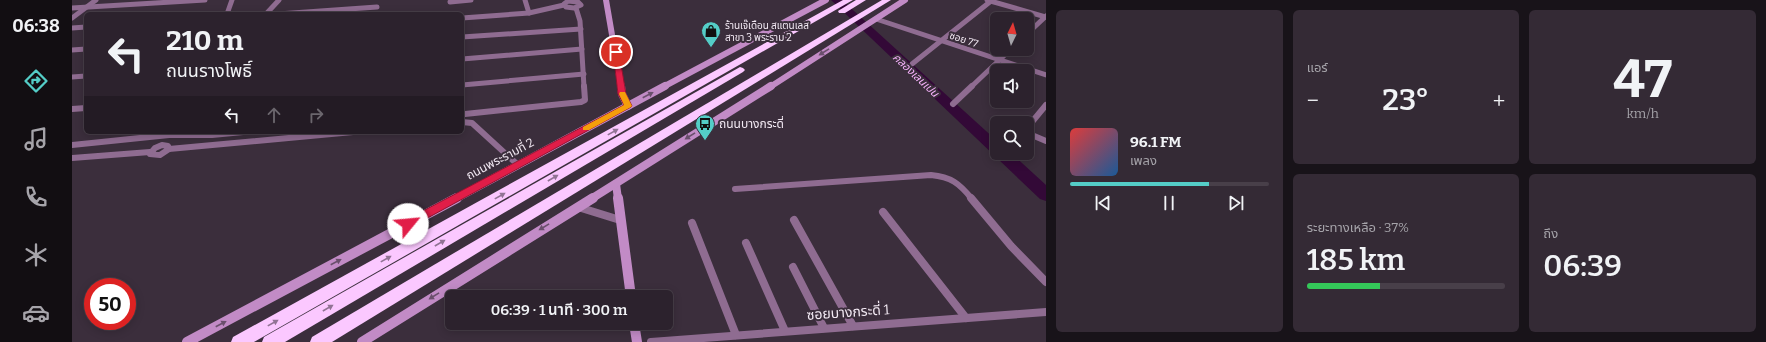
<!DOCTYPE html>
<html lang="th">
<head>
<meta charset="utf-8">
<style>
  :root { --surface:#2c222d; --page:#342a35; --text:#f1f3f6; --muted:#a6a4aa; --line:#483f49; --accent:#54cdc7 }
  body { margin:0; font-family:Bitter,"Noto Sans Thai",serif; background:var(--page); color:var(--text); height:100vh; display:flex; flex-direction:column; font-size:15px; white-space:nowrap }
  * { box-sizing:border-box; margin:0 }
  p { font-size:13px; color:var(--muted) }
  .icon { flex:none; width:22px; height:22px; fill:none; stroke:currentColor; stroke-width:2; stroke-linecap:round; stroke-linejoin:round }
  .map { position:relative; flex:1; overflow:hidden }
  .sheet { display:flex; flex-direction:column; gap:10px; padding:10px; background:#181319; width:720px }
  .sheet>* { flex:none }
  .top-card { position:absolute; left:12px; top:12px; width:380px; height:122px; border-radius:6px; box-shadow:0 2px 10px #0003,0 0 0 1px var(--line); background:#2c222d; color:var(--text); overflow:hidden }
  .needle { width:26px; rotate:5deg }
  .buttons { position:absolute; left:918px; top:12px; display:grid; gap:8px }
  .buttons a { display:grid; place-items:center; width:44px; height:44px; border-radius:6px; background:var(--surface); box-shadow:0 2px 10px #0003,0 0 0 1px var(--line); font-size:20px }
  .speed { position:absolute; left:12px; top:278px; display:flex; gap:8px; font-size:20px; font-weight:700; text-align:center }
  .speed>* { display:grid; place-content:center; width:52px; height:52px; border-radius:50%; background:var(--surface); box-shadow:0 2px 10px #0003,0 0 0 1px var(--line); line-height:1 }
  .speed .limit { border:6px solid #d22; background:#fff; color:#111 }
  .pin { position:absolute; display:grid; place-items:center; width:34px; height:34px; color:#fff; margin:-17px; border:2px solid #fff; border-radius:50%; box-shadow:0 1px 4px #0007 }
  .me { position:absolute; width:44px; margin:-22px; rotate:62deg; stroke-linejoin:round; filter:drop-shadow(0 0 3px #0008) }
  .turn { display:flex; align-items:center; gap:14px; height:84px; padding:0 16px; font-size:18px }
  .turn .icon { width:52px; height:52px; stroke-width:2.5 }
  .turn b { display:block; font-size:28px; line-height:34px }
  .lanes { display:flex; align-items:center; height:38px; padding:0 16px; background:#0003; justify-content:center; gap:20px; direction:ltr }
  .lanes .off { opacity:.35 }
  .big { font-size:30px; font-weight:600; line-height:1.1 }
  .sheet .tile { flex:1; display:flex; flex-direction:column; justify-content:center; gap:6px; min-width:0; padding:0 14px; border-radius:6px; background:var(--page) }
  .sheet .dial { align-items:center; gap:0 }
  .dial b { font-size:52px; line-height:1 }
  .song { display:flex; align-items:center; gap:12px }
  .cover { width:48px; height:48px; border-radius:6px; background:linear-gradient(135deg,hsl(0 70% 55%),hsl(210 70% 35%)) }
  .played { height:4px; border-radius:2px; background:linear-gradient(90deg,var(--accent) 70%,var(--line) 70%) }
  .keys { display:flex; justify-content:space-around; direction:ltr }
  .heat { display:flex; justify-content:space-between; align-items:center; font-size:22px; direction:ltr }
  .charge { height:6px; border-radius:3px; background:linear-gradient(90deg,#34c759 37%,var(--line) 0) }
  .sheet .tiles { flex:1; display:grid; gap:10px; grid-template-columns:repeat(3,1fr) }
  .tile:first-child { grid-row:span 2 }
  .trip { position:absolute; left:373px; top:290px; width:228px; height:40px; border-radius:6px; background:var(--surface); box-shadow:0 2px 10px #0003,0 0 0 1px var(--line); font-weight:600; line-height:40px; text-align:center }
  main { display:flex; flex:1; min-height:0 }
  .tabs { display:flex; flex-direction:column; width:72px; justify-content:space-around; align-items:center; background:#120e12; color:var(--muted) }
  .tabs .icon { width:28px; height:28px }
  .tabs .selected { color:var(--accent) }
  .tabs b { font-size:18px; color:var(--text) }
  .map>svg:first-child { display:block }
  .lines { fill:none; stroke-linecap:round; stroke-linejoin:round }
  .river { fill:#330937; fill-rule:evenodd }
  .street-far2 { stroke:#8f6c91; stroke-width:5 }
  .street-far1 { stroke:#8f6c91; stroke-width:6 }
  .street { stroke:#8f6c91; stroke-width:8 }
  .secondary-far2 { stroke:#c28bc6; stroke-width:6 }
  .secondary-far1 { stroke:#c28bc6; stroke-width:8 }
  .secondary { stroke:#c28bc6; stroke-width:10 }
  .highway { fill:#fbc8ff; fill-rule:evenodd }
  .oneway { fill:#6a4f6c }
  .oneway2 { fill:#917394 }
  .route { fill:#e11d48; stroke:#92132f }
  .slow { fill:#f59e0b }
  .labels { text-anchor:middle; stroke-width:4; stroke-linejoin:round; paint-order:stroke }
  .far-poi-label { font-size:10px; fill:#f2e9f3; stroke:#3b2e3c; text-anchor:start }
  .far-street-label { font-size:10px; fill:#f2e9f3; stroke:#3b2e3c }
  .far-water-label { font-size:11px; font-style:italic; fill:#f6b2fb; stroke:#3b2e3c }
  .poi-label { font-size:12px; fill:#f2e9f3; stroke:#3b2e3c; text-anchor:start }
  .street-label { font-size:12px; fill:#f2e9f3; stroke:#3b2e3c }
  .near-street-label { font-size:14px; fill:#f2e9f3; stroke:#3b2e3c }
</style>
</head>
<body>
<main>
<nav class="tabs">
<b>06:38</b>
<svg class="icon selected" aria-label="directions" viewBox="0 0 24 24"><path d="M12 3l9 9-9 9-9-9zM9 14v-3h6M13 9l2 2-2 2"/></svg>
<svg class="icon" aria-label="music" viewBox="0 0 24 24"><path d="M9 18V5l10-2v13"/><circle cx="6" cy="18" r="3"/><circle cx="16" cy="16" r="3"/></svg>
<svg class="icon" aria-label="phone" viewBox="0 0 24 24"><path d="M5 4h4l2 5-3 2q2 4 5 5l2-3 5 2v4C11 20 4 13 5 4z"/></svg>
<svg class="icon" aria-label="climate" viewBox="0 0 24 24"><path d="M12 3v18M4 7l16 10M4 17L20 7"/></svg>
<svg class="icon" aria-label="car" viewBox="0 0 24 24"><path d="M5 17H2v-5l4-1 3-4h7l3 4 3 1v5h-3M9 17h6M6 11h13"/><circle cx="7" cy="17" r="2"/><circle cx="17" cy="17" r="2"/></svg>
</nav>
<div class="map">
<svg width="974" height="342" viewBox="0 0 974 342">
  <rect width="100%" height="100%" fill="#3b2e3c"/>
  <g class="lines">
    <path class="river" d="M759,0H770L925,141V153H939L974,185V201L968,199Z"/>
    <g class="street-far2">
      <path d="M453,0L457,13"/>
      <path d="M915,0L974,17"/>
      <path d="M496,1L506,2L509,5L502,8L494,7L492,4Z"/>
      <path d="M378,2L399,0"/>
      <path d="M0,8L133,0"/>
      <path d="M504,8L508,21L512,87"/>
      <path d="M155,14L160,0"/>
      <path d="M194,14L207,0"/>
      <path d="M206,14L305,7"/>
      <path d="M0,18L24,0"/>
      <path d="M390,18L457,13L492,5"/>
      <path d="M804,19L974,75"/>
      <path d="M0,28L14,27"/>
      <path d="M955,34L974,16"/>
      <path d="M390,37L509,29"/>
      <path d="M0,50L14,49"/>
      <path d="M390,59L510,49"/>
      <path d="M840,64L919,1"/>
      <path d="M0,77L14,76"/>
      <path d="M390,85L512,74"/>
      <path d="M899,87L939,49"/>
    </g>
    <g class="street-far1">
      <path d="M881,104L900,86"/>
      <path d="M0,109L14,108"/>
      <path d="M393,114L509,102L513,100L512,86"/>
      <path d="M390,122L400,123L446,165"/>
      <path d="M955,128L974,105"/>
      <path d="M955,133L974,141"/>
      <path d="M0,145L97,135H140L171,132"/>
      <path d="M90,145L96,146L97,149L88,155L78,154L83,148Z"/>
      <path d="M97,149L281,132"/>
      <path d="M0,158L78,152"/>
      <path d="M663,189L859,175C879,177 887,183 900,199"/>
    </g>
    <g class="street">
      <path d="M899,198L939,246L974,282"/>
      <path d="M506,207L548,220"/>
      <path d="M811,212L894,318"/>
      <path d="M722,220L781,326"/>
      <path d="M620,223L664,335"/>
      <path d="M674,243L713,331"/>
      <path d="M721,267L752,328"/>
      <path d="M579,342L974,312"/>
    </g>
    <g class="secondary-far2">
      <path d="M534,0L549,87"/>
      <path d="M591,87L754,0"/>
      <path d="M698,87L833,0"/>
    </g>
    <g class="secondary-far1">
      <path d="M549,86L550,94L556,106"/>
      <path d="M544,184L546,199"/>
      <path d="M383,199L593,86"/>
      <path d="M519,199L699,86"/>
    </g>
    <g class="secondary">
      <path d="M546,198L559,297"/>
      <path d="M562,323L565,342"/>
      <path d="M115,342L385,198"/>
      <path d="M290,342L521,198"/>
    </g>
    <g class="highway">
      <path d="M771,0H781L182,342H159L161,337Z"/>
      <path d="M784,0H794L773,13H767L766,11Z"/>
      <path d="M810,0H819L260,342H238L240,337Z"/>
      <path d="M668,67L671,68L673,70L671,72L213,342H190L192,337Z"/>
    </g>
  </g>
  <defs><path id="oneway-solid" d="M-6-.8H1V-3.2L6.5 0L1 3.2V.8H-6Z"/></defs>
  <g class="oneway">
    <use href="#oneway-solid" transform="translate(752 52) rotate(148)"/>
    <use href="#oneway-solid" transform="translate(576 95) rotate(-28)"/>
    <use href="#oneway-solid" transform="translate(618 136) rotate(148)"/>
    <use href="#oneway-solid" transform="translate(472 227) rotate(149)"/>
    <use href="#oneway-solid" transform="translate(264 262) rotate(-28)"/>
    <use href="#oneway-solid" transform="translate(362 296) rotate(148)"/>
    <use href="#oneway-solid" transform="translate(149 324) rotate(-28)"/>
  </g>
  <g class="oneway2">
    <use href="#oneway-solid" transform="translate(541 132) rotate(-29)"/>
    <use href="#oneway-solid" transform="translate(481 178) rotate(-30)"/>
    <use href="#oneway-solid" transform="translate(428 196) rotate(-29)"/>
    <use href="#oneway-solid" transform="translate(368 243) rotate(-30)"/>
    <use href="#oneway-solid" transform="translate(314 259) rotate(-29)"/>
    <use href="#oneway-solid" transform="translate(256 308) rotate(-30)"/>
    <use href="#oneway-solid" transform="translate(201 323) rotate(-29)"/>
  </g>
  <path class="route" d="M541,51L547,52L554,94L560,106L559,107L339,227H332L331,224L332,221L552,105L546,94Z"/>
  <path class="slow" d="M548,92H553L560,106L559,107L517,130H511V127L552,105L547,94Z"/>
  <defs>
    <g id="shop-pin" transform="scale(1)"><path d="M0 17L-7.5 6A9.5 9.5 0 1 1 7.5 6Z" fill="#54cdc7" stroke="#3b2e3c"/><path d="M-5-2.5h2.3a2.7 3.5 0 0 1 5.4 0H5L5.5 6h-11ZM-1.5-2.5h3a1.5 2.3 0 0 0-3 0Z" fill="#111"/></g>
    <g id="bus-pin" transform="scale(1)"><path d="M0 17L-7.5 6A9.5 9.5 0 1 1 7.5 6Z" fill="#54cdc7" stroke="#3b2e3c"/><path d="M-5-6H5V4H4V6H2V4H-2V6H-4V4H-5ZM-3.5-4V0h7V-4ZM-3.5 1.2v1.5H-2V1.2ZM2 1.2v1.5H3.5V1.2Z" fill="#111"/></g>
  </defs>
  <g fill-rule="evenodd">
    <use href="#shop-pin" x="639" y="31"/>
    <use href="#bus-pin" x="633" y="124"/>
  </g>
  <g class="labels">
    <g class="far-poi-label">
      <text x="653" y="29">ร้านเจ๊เดือน สแตนเลส<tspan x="653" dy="12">สาขา 3 พระราม 2</tspan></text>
    </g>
    <g class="far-street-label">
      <text transform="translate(892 39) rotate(18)" y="4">ซอย 77</text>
    </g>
    <g class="far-water-label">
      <text transform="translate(844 75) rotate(43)" y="4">คลองเลนเปน</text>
    </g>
    <g class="poi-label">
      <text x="647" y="128">ถนนบางกระดี่</text>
    </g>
    <g class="street-label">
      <text transform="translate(428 159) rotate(-28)" y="4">ถนนพระรามที่ 2</text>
    </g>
    <g class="near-street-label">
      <text transform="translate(776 312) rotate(-4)" y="5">ซอยบางกระดี่ 1</text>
    </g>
  </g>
</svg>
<div class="buttons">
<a><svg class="needle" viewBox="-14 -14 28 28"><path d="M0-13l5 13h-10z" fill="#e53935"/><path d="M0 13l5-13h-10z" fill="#a6a4aa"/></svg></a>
<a><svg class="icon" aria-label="sound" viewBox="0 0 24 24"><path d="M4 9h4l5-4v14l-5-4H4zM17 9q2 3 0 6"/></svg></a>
<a><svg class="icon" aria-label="search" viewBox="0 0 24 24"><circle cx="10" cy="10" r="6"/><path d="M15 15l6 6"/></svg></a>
</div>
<div class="speed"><div class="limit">50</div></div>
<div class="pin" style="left:544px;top:52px;background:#d93025"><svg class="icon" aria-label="arrive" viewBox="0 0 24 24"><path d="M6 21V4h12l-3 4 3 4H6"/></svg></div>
<svg class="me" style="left:336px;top:224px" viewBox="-20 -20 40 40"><circle r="19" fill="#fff"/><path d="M0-13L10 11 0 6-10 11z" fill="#e11d48"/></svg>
<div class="trip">06:39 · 1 นาที · 300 m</div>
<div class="top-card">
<div class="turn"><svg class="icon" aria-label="left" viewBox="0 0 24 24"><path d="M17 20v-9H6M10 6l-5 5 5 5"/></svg><div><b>210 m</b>ถนนรางโพธิ์</div></div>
<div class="lanes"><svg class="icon" aria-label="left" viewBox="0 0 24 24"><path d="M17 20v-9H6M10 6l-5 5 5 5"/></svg><svg class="icon off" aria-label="ahead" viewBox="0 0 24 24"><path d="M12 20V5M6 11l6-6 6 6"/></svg><svg class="icon off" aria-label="right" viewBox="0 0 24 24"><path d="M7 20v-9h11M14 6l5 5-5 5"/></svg></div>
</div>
</div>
<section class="sheet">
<div class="tiles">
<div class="tile">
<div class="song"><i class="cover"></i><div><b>96.1 FM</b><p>เพลง</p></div></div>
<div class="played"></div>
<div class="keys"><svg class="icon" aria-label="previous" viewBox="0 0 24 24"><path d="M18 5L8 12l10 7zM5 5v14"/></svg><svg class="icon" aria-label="pause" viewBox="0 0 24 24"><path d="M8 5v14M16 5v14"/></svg><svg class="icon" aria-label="next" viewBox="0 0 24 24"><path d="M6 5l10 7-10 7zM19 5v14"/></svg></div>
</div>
<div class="tile"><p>แอร์</p>
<div class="heat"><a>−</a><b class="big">23°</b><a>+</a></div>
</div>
<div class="tile dial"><b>47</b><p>km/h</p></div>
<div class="tile"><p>ระยะทางเหลือ · 37%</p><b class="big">185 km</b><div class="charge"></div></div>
<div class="tile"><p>ถึง</p><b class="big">06:39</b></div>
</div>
</section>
</main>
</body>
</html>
